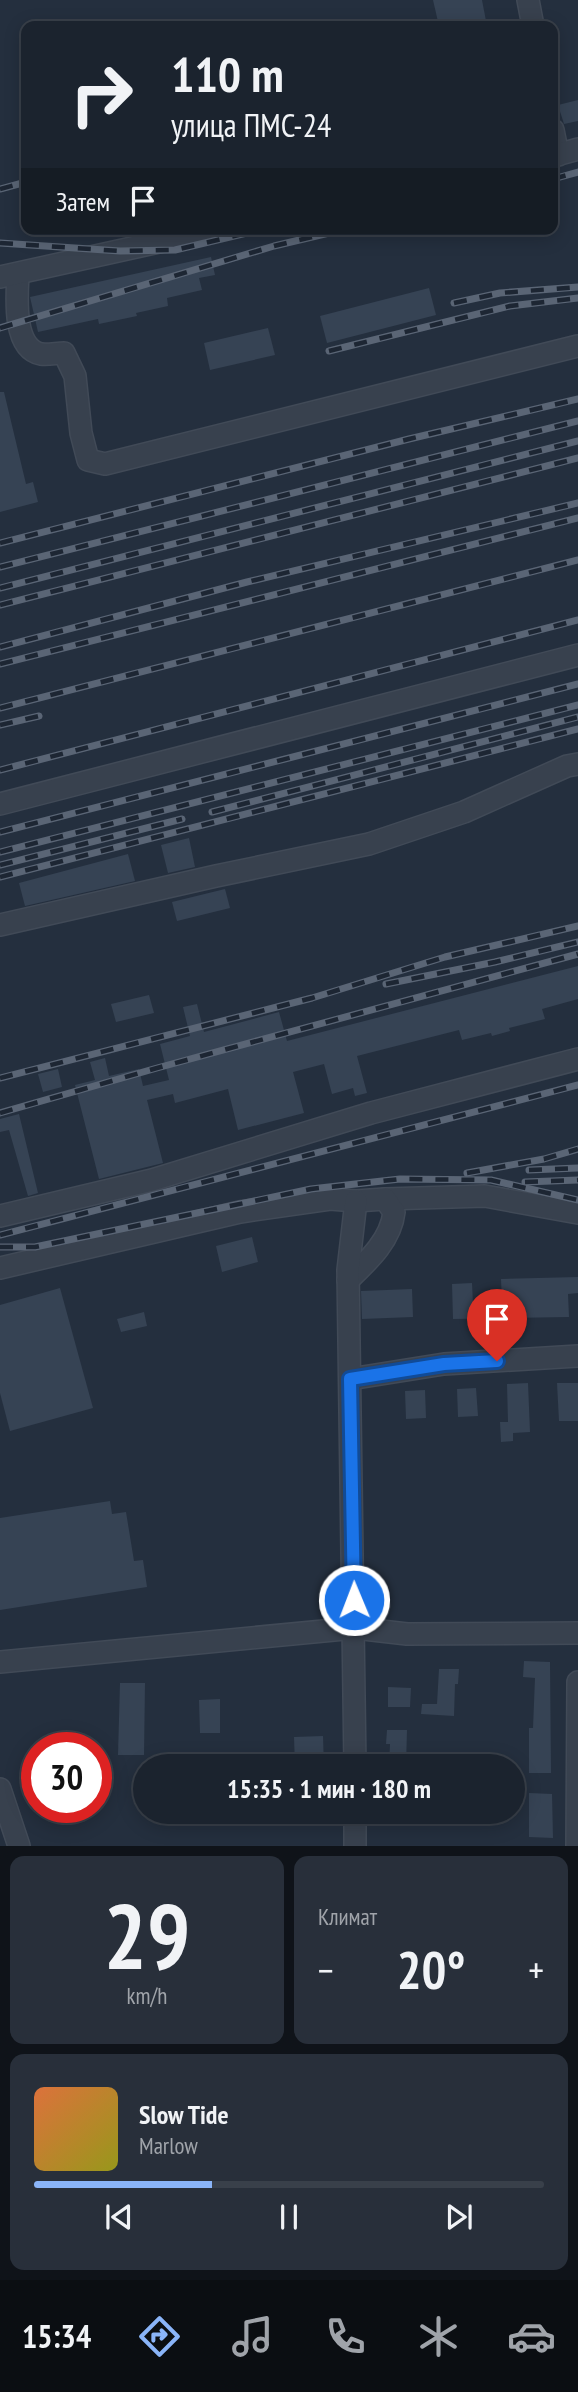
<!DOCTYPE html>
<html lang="ru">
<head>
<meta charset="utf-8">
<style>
  :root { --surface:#1b232e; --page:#282f3a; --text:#f1f3f6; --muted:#a0a4aa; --line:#39404a; --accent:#8ab4f8 }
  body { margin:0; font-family:"PT Sans Narrow",sans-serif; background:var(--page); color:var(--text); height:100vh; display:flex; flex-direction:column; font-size:26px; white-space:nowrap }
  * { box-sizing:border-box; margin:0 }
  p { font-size:23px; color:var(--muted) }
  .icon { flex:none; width:38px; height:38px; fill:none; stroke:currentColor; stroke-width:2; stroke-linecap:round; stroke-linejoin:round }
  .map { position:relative; height:1846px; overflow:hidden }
  .details { display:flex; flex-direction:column; gap:10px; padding:10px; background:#0f1319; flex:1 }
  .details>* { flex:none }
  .hud { position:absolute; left:21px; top:21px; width:537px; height:214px; border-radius:14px; box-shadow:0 4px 18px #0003,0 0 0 2px var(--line); background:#1b232e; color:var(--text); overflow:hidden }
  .speed { position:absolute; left:21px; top:1732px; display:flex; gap:14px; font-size:35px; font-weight:700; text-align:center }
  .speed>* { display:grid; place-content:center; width:91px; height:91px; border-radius:50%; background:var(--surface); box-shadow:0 4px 18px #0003,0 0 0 2px var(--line); line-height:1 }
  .speed .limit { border:10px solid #d22; background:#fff; color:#111 }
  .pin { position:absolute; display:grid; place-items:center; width:60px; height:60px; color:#fff; margin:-72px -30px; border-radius:50% 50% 50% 0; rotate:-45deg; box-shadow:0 0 7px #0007 }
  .pin .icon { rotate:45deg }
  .me { position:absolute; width:77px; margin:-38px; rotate:359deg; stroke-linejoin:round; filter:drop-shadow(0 0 5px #0008) }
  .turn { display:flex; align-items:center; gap:24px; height:147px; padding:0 35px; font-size:32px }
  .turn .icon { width:91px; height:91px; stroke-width:2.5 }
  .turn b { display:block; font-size:49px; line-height:60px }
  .then { display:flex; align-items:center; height:66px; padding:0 35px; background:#0003; gap:14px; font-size:26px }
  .big { font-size:52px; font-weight:700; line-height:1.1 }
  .details .tile { flex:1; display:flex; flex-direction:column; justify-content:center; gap:10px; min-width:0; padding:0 24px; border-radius:14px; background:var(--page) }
  .details .dial { align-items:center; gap:0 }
  .dial b { font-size:91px; line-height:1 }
  .song { display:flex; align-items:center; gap:21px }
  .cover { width:84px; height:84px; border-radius:10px; background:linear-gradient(135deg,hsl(20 70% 55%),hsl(60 70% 35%)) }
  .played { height:7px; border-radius:4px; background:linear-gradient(90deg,var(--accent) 35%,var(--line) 35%) }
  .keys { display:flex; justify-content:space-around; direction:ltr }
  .heat { display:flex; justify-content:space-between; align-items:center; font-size:38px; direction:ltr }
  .details .tiles { flex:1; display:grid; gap:10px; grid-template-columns:1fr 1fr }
  .tile:last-child { grid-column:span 2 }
  .trip { position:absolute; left:133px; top:1754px; width:392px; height:70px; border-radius:35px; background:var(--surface); box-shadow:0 4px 18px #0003,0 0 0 2px var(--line); font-weight:700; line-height:70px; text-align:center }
  .tabs { display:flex; height:112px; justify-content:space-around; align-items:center; background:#0b0e12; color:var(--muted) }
  .tabs .icon { width:49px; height:49px }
  .tabs .current { color:var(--accent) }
  .tabs b { font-size:32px; color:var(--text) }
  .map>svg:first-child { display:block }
  .building { fill:#364354 }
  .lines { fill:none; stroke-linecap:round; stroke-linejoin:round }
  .minor-casing { stroke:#414a57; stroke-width:24 }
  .minor { stroke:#38414e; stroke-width:21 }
  .rail-casing { stroke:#5a6575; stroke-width:7 }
  .rail { stroke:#1d2633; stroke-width:4.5; stroke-dasharray:13; stroke-linecap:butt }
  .route-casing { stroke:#114b97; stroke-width:18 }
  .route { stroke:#1a73e8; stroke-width:12 }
</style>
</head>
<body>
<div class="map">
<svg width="578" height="1846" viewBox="0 0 578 1846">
  <rect width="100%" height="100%" fill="#242f3e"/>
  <g class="building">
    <path d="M433,0H482L486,21L460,26H439Z"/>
    <path d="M578,100V121L564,124L558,105Z"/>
    <path d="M211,257L215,275L199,278L202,290L167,298L168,306L136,313L137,316L99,324L98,319L38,332L30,297Z"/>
    <path d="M429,288L436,315L327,343L320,316Z"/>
    <path d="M268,328L275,355L210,370L204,343Z"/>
    <path d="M0,392H4L26,484L33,482L38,502L0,512Z"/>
    <path d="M189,838L195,867L168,873L161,845Z"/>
    <path d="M128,854L135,881L25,906L19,883Z"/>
    <path d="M225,889L230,908L177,921L172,902Z"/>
    <path d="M578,966V999L542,1009L545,1019L509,1028L510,1031L492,1036L491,1033L462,1040L459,1030L357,1056L367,1093L355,1096L353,1088L332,1094L324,1064L293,1072L304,1113L238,1130L228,1089L175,1103L173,1094L147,1100L163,1163L99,1179L75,1085L95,1080L90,1062L105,1058L109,1076L139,1069L143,1086L169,1080L160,1044L190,1036L183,1007L197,1004L204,1032L279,1012L287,1041Z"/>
    <path d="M149,995L154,1013L116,1022L111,1004Z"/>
    <path d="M58,1069L62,1087L43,1092L38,1074Z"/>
    <path d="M19,1114L38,1193L28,1196L9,1130L0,1132V1119Z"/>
    <path d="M252,1237L258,1262L222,1272L216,1246Z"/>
    <path d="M578,1277V1293L568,1294L569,1317L453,1319L452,1284L472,1283L473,1304L502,1302L501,1279Z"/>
    <path d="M60,1288L93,1408L10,1431L0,1393V1305Z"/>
    <path d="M412,1289L413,1317L362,1319L361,1291Z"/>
    <path d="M144,1312L147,1326L121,1332L117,1319Z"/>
    <path d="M528,1383L530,1432L513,1433V1441L501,1442L500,1422H508L507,1384Z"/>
    <path d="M557,1383H578V1421H559Z"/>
    <path d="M476,1388L478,1416L458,1417L457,1389Z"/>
    <path d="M425,1390L426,1418L406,1419L405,1391Z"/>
    <path d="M110,1501L112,1514L126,1512L134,1561L143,1560L147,1587L0,1610V1518Z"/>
    <path d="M524,1661L550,1662L551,1773H529V1728H533L535,1678L523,1677Z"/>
    <path d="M439,1669H459L458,1684H455L454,1716L421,1714L422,1704H437Z"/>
    <path d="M120,1683H145L144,1755H118Z"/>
    <path d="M388,1687L411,1688L410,1707H388Z"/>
    <path d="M220,1699V1733H200L199,1700Z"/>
    <path d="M387,1730H407L406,1766H389L390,1744H386Z"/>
    <path d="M323,1736L324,1766H295L294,1737Z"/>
    <path d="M529,1793L552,1794L553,1838L529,1837Z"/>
  </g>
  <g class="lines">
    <g class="minor-casing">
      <g id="minor">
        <path d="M528,0L533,26"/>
        <path d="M553,130L558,155"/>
        <path d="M553,156L578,149"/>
        <path d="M18,274C17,295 12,348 41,354C48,355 57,353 64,353L75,376L81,433L88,460L105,464L578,346"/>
        <path d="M0,277L218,229"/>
        <path d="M0,804L578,655"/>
        <path d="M0,925L216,876L369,844L464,812L567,766L578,764"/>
        <path d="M385,1199L485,1196L578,1213"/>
        <path d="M0,1216L152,1180L371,1113L578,1059"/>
        <path d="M0,1268L240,1212L330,1199L356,1201L385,1199L394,1212C391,1240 368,1261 348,1280"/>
        <path d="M350,1379L444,1364L578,1356"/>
        <path d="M0,1662L355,1628L407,1634L578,1633"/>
        <path d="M355,1766L348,1270L356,1201"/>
        <path d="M0,1789L19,1846"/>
        <path d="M355,1811V1846"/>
        <path d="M577,1846L578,1682"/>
      </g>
    </g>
    <use href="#minor" class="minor"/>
    <g class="rail-casing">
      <g id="rail">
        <path d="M553,179L578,172"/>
        <path d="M0,189L26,182"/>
        <path d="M0,243L120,251L175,250L264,229"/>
        <path d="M454,303L500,293L578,287"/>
        <path d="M0,328L274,246L346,229"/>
        <path d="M329,351L510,306L578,298"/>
        <path d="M0,543L409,439L578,399"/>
        <path d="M0,567L578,421"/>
        <path d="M0,588L578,441"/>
        <path d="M0,605L578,458"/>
        <path d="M0,647L247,582L578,503"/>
        <path d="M0,664L578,518"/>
        <path d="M0,708L578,560"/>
        <path d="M0,725L39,716"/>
        <path d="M0,770L578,620"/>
        <path d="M212,812L578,717"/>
        <path d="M0,832L578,684"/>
        <path d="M0,852L578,705"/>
        <path d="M0,865L182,819"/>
        <path d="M0,877L578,729"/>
        <path d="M386,984L495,962L578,942"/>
        <path d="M0,1078L312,998L445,957L578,926"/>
        <path d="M0,1113L157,1068L578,954"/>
        <path d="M529,1170L578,1168"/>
        <path d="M467,1173L544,1159L578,1149"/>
        <path d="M525,1182L578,1180"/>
        <path d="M0,1235L578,1085"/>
        <path d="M0,1247H35L311,1189L400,1179L491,1180L578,1200"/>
      </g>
    </g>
    <use href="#rail" class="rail"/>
  </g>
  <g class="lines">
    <g class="route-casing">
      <path id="route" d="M354,1600L350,1379L444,1364L497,1361"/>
    </g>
    <use href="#route" class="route"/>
  </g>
</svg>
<div class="speed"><div class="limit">30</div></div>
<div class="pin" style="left:497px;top:1361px;background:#d93025"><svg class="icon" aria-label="arrive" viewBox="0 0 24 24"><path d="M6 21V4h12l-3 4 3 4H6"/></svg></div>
<svg class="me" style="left:354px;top:1600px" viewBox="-20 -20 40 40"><circle r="17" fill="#1a73e8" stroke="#fff" stroke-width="3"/><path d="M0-11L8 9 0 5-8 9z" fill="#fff"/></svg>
<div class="trip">15:35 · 1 мин · 180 m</div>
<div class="hud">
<div class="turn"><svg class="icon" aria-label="right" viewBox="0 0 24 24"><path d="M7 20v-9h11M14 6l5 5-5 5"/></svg><div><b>110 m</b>улица ПМС-24</div></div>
<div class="then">Затем<svg class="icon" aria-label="arrive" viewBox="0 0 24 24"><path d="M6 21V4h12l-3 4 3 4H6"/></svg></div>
</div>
</div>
<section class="details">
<div class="tiles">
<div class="tile dial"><b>29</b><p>km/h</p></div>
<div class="tile"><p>Климат</p>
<div class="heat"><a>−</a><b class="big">20°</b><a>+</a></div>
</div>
<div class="tile">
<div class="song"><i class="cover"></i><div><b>Slow Tide</b><p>Marlow</p></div></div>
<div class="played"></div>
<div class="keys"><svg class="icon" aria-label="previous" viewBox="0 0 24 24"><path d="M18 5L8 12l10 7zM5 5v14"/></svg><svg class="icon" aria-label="pause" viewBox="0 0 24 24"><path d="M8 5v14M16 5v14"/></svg><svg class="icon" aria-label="next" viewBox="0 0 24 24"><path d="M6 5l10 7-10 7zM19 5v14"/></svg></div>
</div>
</div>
</section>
<nav class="tabs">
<b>15:34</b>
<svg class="icon current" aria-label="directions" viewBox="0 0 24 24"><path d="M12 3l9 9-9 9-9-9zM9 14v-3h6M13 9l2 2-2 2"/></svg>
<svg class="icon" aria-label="music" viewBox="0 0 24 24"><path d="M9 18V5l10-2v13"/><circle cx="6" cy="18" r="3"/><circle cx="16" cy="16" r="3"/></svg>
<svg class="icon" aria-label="phone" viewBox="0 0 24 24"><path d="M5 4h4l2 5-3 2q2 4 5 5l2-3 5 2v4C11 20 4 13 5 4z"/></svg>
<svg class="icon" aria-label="climate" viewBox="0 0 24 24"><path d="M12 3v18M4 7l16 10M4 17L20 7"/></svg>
<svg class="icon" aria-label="car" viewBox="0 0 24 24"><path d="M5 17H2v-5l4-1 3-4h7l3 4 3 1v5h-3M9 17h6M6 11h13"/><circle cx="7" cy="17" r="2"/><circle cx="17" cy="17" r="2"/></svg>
</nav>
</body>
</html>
